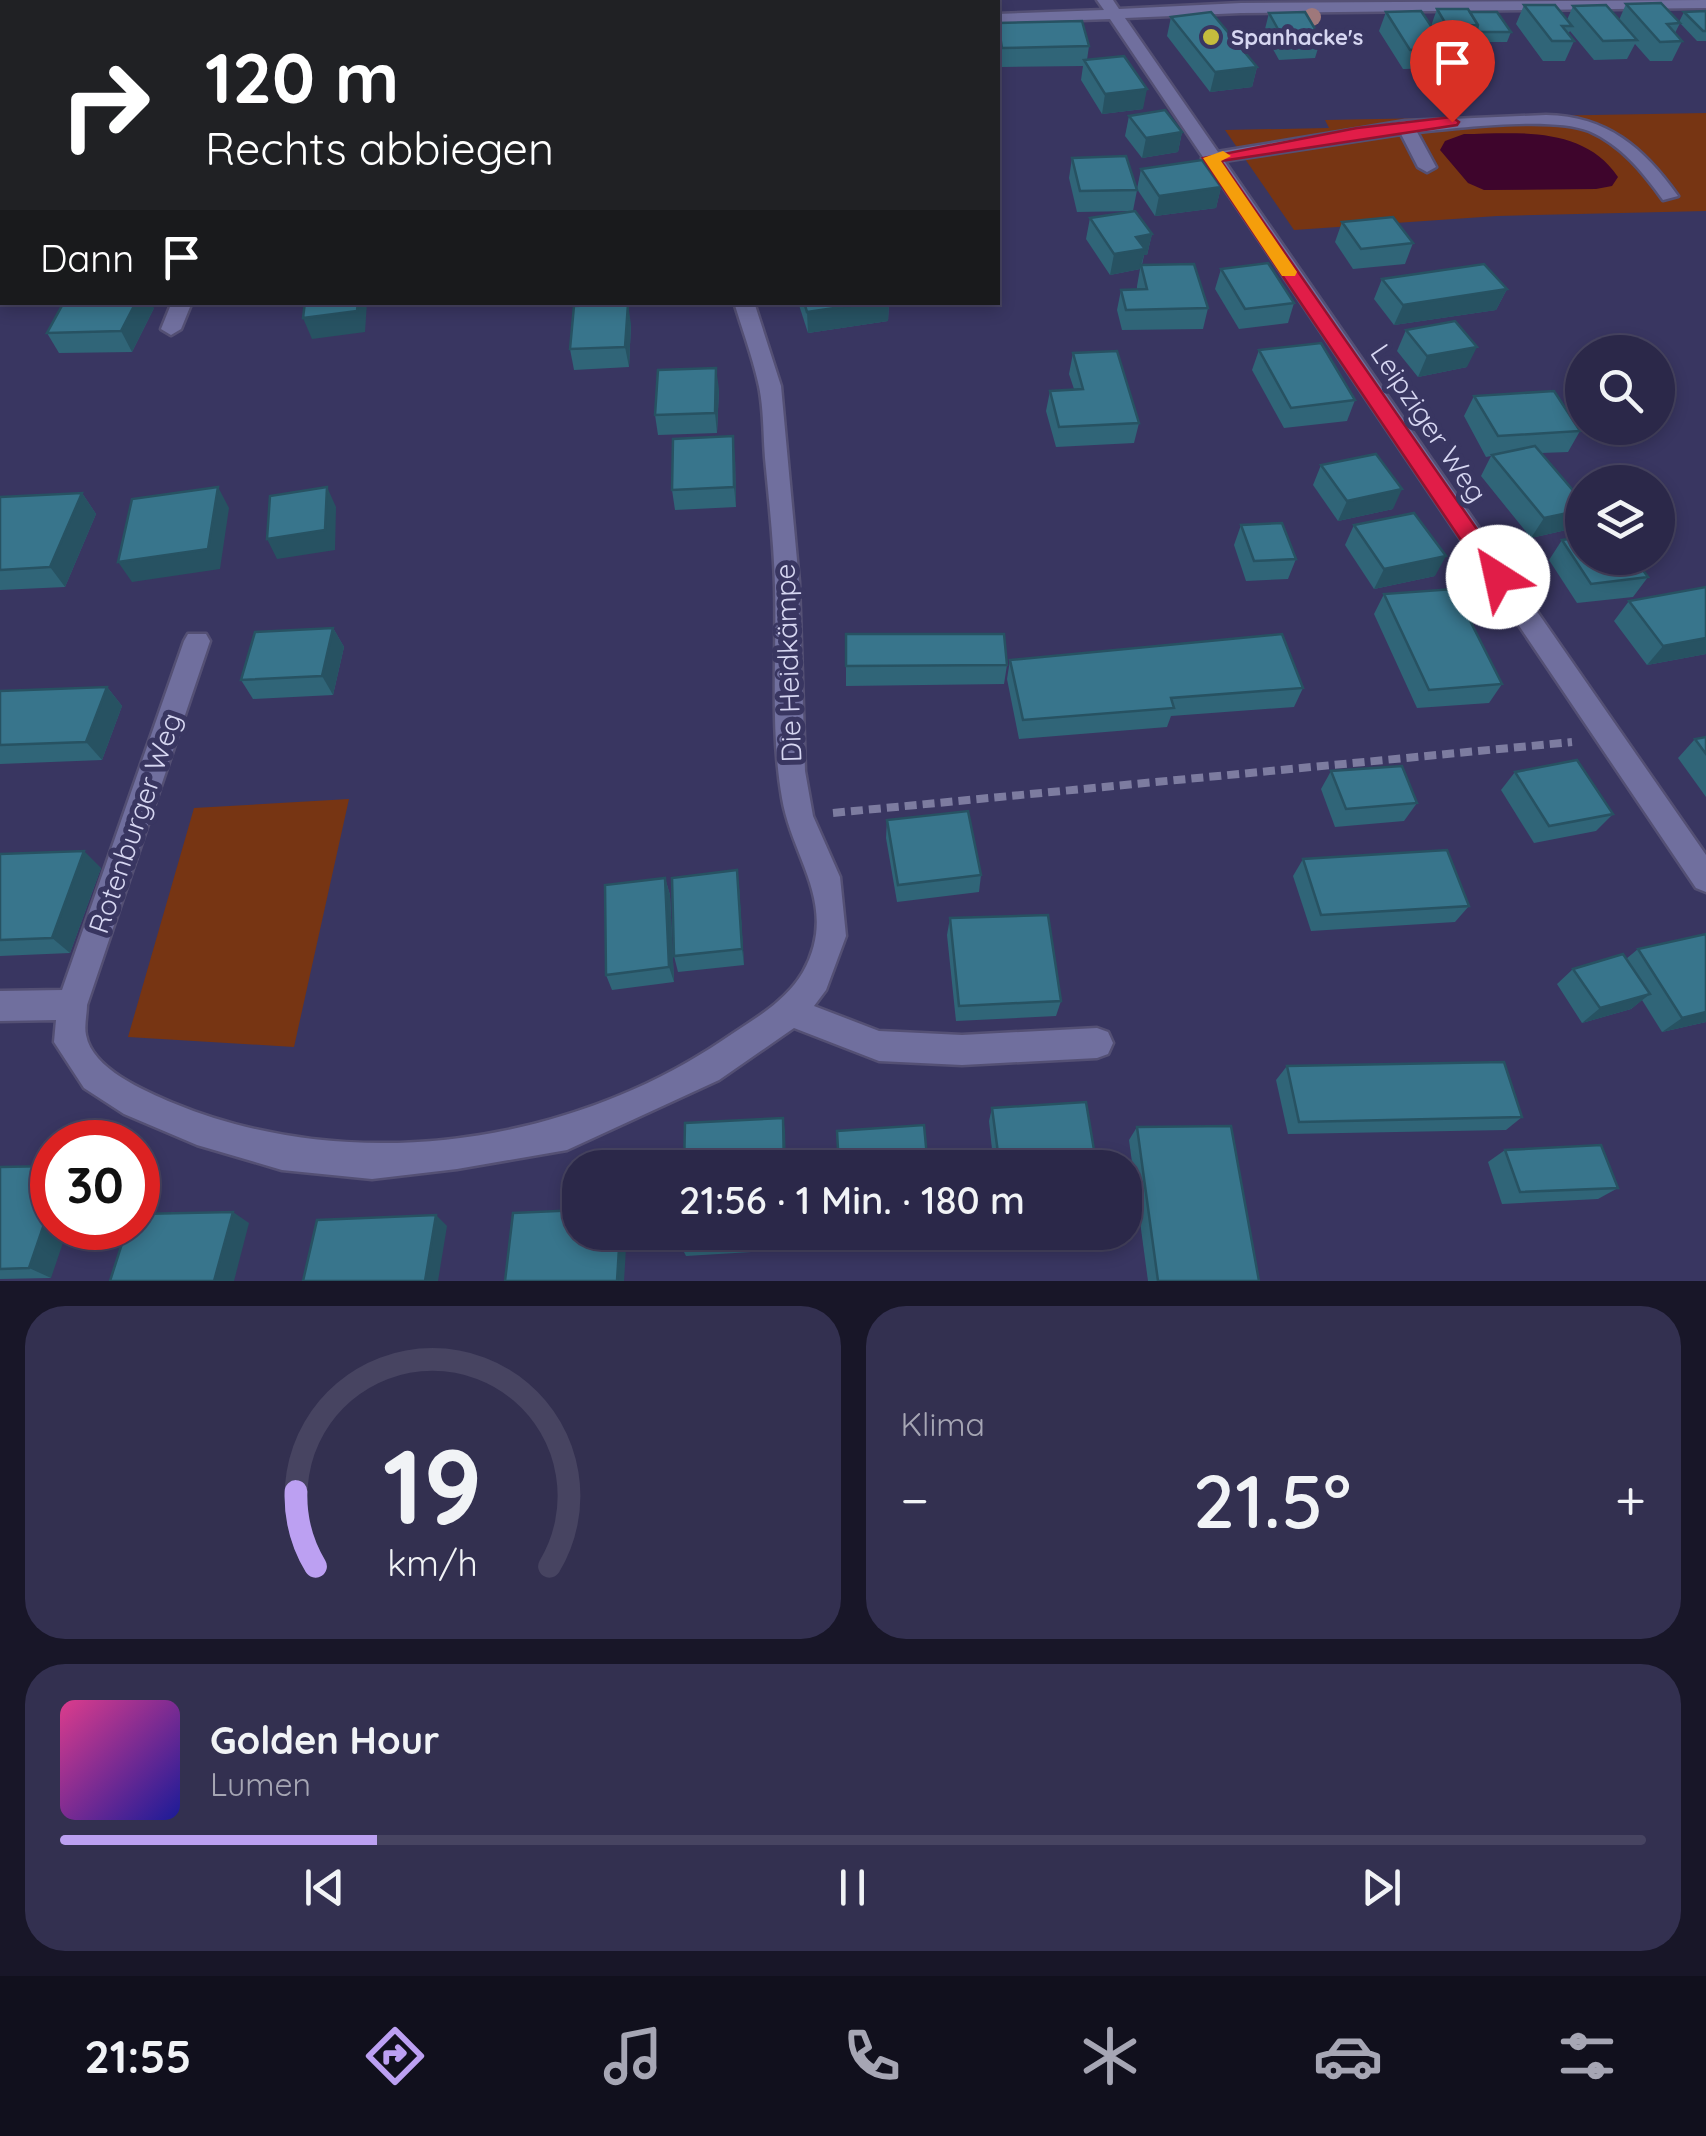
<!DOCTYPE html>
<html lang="de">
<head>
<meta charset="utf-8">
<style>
  :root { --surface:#2b2849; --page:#333050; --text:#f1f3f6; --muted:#a6a6b4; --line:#474461; --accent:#bca0f2 }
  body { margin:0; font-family:Quicksand,sans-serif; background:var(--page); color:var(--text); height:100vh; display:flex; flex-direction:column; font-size:38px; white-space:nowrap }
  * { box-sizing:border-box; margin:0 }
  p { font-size:32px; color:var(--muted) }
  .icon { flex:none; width:55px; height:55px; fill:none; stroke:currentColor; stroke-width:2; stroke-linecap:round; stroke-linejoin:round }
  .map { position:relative; height:1281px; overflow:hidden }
  .sheet { display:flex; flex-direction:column; gap:25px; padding:25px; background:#181628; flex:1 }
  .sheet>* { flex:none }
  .hud { position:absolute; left:0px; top:0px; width:1000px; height:305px; box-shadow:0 5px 15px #0003,0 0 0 2px var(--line); background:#202124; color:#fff; overflow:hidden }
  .buttons { position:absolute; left:1565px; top:335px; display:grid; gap:20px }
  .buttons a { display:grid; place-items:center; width:110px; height:110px; border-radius:50%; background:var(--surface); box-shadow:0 5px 15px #0003,0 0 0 2px var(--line); font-size:50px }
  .speed { position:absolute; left:30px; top:1120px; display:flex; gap:20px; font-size:50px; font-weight:700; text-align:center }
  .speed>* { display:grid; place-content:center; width:130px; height:130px; border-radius:50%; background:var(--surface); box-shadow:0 5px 15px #0003,0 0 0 2px var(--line); line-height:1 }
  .speed .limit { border:15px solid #d22; background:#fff; color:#111 }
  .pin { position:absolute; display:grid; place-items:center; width:85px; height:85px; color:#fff; margin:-102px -42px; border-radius:50% 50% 50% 0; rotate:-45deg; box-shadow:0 0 10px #0007 }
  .pin .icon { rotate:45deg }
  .me { position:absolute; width:110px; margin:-55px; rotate:325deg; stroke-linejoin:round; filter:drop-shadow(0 0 8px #0008) }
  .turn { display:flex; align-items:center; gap:35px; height:210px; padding:0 40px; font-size:45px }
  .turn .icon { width:130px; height:130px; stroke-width:2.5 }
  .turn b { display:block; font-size:70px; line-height:85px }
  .then { display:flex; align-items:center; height:95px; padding:0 40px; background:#0003; gap:20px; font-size:38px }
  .big { font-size:75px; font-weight:600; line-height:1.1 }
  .sheet .widget { flex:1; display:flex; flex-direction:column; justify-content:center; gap:15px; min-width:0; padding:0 35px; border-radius:40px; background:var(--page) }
  .sheet .dial { align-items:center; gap:0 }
  .dial svg { height:260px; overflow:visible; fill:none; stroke:var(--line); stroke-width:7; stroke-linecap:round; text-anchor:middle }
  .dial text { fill:var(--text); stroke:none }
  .song { display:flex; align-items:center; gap:30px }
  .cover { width:120px; height:120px; border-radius:15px; background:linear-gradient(135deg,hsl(330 70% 55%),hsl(240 70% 35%)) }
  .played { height:10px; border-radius:5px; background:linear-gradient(90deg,var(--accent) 20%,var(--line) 20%) }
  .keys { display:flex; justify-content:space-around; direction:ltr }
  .heat { display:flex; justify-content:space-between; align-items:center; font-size:55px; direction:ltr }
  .sheet .tiles { flex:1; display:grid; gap:25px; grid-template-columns:1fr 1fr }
  .widget:last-child { grid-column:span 2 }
  .trip { position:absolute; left:562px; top:1150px; width:580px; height:100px; border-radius:40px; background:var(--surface); box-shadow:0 5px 15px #0003,0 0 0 2px var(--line); font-weight:600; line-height:100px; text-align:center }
  .tabs { display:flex; height:160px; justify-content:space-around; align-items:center; background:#11101d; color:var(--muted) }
  .tabs .icon { width:70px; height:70px }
  .tabs .active { color:var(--accent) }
  .tabs b { font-size:45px; color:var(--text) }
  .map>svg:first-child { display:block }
  .green { fill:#773513 }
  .water { fill:#3e052c }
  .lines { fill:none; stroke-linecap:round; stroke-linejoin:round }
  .service-casing { stroke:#545074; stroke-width:5 }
  .minor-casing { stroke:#545074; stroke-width:5 }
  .path { stroke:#7d7ca0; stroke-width:8; stroke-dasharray:12 6; stroke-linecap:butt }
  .service { fill:#706f9e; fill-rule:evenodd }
  .minor { fill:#706f9e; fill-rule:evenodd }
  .tree { fill:#9f787b }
  .wall { fill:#306578 }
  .shaded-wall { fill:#275262 }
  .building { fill:#38758c; stroke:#275262; stroke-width:2.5 }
  .route { fill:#e11d48; stroke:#92132f; stroke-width:2.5 }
  .slow { fill:#f59e0b }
  .poi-dot { fill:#c5bc3d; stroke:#393661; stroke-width:4 }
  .labels { text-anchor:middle; stroke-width:10; stroke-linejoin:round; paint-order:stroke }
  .far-poi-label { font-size:22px; font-weight:bold; fill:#d6d6f1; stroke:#393661; text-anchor:start }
  .street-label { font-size:28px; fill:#d6d6f1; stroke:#393661 }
</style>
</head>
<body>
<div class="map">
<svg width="1706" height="1281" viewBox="0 0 1706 1281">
  <rect width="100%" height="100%" fill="#393661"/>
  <g class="green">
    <path d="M1706,113V211L1497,216L1294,230L1225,130L1329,128L1325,120Z"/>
    <path d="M349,799L294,1047L128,1037L194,808Z"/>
  </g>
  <path class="water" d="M1464,134C1519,133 1584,126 1618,177L1612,186L1596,189L1484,190L1468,183L1440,150L1445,141Z"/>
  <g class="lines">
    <g class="service-casing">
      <path id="service" d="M1546,115C1607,116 1644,148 1678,196L1663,200C1643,172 1621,145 1589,131C1552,116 1458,128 1417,132L1436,167L1427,172L1418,167L1401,134L1211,163L1202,158L1211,153L1405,121Z"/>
    </g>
    <g class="minor-casing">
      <g id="minor">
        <path d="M535,0H551V2H536Z"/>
        <path d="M1097,0H1113L1119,9L1241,3L1706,0V8L1241,13L1125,18L1706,855V892L1696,888L1110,19L998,23V14L1104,10Z"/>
        <rect x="0" y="31" width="2" height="10"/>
        <path d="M172,302H192L181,329L171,335L161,329Z"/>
        <path d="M734,302H754L781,386L799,582L805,771L813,816L840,877L846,936L826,990L814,1006L879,1031L962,1035L1097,1028L1108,1032L1113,1043L1108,1054L1097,1058L962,1065L879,1061L794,1028L719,1080L567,1150L457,1169L372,1179L282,1170L197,1145L124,1114L84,1088L54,1042L56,1020L0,1021V991L62,990L184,641L188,634H206L210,641L87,1005C87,1014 84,1026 86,1035C92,1069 145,1091 173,1103C349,1176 566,1146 723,1040C752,1020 785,1003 803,972C840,906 792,859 782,798C770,729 777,656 775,586C774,544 769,501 765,458C763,433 764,406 758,382C752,355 742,329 734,302Z"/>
      </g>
    </g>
    <path class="path" d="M833,813L1572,742"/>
    <use href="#service" class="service"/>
    <use href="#minor" class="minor"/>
  </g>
  <circle class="tree" cx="1312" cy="17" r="9"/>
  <g class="wall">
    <path d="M101,0H197L196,2H148V1L146,2H102Z"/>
    <path d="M392,0H454V2H393Z"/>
    <path d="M467,0H501L500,2H468Z"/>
    <path d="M1626,4L1680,23L1675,33L1682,41L1672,61H1650L1635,44L1627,59L1594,60L1570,31L1568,34L1574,41L1565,61H1543L1516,24L1524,5L1567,20L1573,6L1619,20Z"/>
    <path d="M1437,9L1470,12L1511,32L1507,42H1475L1473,39L1471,45H1444L1446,48L1439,68L1403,69L1379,31L1386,12L1431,26Z"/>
    <path d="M1706,11V41H1697L1679,22L1684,12Z"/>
    <path d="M1269,13L1321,39L1315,58L1279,60L1264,33Z"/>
    <path d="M1171,17L1257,67L1252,87L1210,92L1167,36Z"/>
    <path d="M998,23L1089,46L1087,60L1143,109L1102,114L1081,80L1083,66L1001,67L998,53Z"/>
    <path d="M1129,116L1182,132L1178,152L1142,158L1125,136Z"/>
    <path d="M1072,158L1137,190L1133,211L1077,212L1069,178Z"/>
    <path d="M1141,169L1221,187L1216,208L1155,216L1137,189Z"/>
    <path d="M1090,218L1152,234L1147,255H1144L1142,265L1208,308L1203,329L1122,330L1117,310L1121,290L1137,289V286L1140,269L1110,275L1086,239Z"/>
    <path d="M1342,222L1413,243L1405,264L1353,269L1335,242Z"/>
    <path d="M1221,269L1294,303L1288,323L1239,329L1215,289Z"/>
    <path d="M1382,279L1507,289L1496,310L1394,325L1374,299Z"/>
    <path d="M798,302H889L888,321L808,333Z"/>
    <path d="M154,308L132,352L59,353L47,333Z"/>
    <path d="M631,324L629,367L574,370L570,349Z"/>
    <path d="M1406,330L1467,367L1418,377L1397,351Z"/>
    <path d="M1259,350L1355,400L1347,421L1284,428L1252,370Z"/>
    <path d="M1073,353L1139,423L1134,443L1056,447L1046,411L1050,391L1074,389L1069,374Z"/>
    <path d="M719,389L717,433L658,435L655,415Z"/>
    <path d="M1474,396L1580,431L1568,452L1541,453L1575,528L1531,538L1481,476L1491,456L1486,457L1464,416Z"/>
    <path d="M735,457L736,507L675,510L672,490Z"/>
    <path d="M1321,465L1393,509L1338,521L1313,485Z"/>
    <path d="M82,493L96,514L65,587L0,590V497Z"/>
    <path d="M1241,525L1296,559L1288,579L1246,581L1234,545Z"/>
    <path d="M1354,525L1435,576L1374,589L1345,545Z"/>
    <path d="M1562,540L1648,577L1633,597L1577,603L1549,560Z"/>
    <path d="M1384,594L1502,684L1489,703L1417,708L1374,614Z"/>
    <path d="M1629,601L1706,654L1647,665L1614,621Z"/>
    <path d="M333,628L344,647L333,695L253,699L241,680Z"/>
    <path d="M846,634L1007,665L1004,684L846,686Z"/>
    <path d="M1010,660L1303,688L1294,707L1171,716L1167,727L1019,739L1007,679Z"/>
    <path d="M107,687L122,706L102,760L0,764V691Z"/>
    <path d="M1706,737V797L1678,758L1695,739Z"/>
    <path d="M1331,771L1417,803L1404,821L1335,827L1321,789Z"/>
    <path d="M1515,772L1613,814L1596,831L1534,843L1501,790Z"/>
    <path d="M887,820L981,875L979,892L897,902L886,838Z"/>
    <path d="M0,854L101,868L70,953L0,956Z"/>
    <path d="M1303,859L1469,906L1455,922L1311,931L1293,876Z"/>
    <path d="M665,878L670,895L674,982L612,990L606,975Z"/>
    <path d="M739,887L744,965L678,972L674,956Z"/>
    <path d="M950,918L1061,1001L1056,1016L956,1021L947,935Z"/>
    <path d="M1638,949L1706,1022L1662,1032L1642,1000L1631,1009L1582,1023L1557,984L1573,969L1626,959Z"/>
    <path d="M1287,1066L1522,1117L1506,1130L1288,1134L1276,1080Z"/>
    <path d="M992,1108L1097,1168H994L989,1121Z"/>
    <path d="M1137,1127L1259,1281H1148L1129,1140Z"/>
    <path d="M1505,1150L1618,1188L1598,1199L1502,1204L1488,1162Z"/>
    <path d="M0,1167L51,1278L0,1279Z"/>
    <path d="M787,1232V1250L686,1256L681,1246Z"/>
    <path d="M842,1232H914L842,1237Z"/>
  </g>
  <g class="shaded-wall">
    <path d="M1257,67L1252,87L1210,92L1215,72Z"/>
    <path d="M1147,89L1143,109L1102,114L1105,94Z"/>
    <path d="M1182,132L1178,152L1142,158L1146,138Z"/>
    <path d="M1221,187L1216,208L1155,216L1159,196Z"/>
    <path d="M0,230L2,234V267L0,271Z"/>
    <path d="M1152,234L1147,255H1144L1140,269L1110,275L1114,254L1136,237Z"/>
    <path d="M1507,289L1496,310L1394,325L1403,305Z"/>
    <path d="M136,302H151L154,308L132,352L121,331Z"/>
    <path d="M358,302H367L365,332L312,339L303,318Z"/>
    <path d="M876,302H889L888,321L808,333L807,312Z"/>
    <path d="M628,304L631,324L629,367L625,347Z"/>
    <path d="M1477,347L1467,367L1418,377L1427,356Z"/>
    <path d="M716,368L719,389L717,433L715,413Z"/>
    <path d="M733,436L735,457L736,507L734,487Z"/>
    <path d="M218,487L229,508L220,569L132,582L118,562Z"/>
    <path d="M327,487L336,507L335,550L277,559L267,539Z"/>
    <path d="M1402,489L1393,509L1338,521L1347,501Z"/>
    <path d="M82,493L96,514L65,587L50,567Z"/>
    <path d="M1582,510V517L1575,528L1531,538L1544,518Z"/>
    <path d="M1446,556L1435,576L1374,589L1384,569Z"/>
    <path d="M333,628L344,647L333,695L322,676Z"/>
    <path d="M1706,638V654L1647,665L1663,646Z"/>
    <path d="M107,687L122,706L102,760L86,742Z"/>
    <path d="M84,851L101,868L70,953L52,938Z"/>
    <path d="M737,870L739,887L744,965L742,949Z"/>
    <path d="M665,878L670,895L674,982L669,967Z"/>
    <path d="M1650,994L1631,1009L1582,1023L1600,1008Z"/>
    <path d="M1706,1012V1022L1662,1032L1682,1018Z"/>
    <path d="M783,1118L785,1130L786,1168H784Z"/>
    <path d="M52,1201V1228H68L51,1278L29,1268Z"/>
    <path d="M233,1212L249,1223L234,1281H214Z"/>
    <path d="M436,1215L447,1226L438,1281H425Z"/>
    <path d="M620,1232H627L624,1281H617Z"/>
  </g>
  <g class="building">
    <path d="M0,0H13L11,2H2V5H0Z"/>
    <path d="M201,0H235L200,2Z"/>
    <path d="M1661,3L1680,23L1667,24L1682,41L1660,42L1626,4Z"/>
    <path d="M1524,5H1555L1572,26H1562L1574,41H1552Z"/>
    <path d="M1606,5L1637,40L1603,41L1573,6Z"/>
    <path d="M1437,9H1468L1478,25L1447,26Z"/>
    <path d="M1421,11L1446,48L1410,50L1386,12Z"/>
    <path d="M1706,11V31H1703L1684,12Z"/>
    <path d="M1211,12L1257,67L1215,72L1171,17Z"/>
    <path d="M1305,12L1321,39L1284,40L1269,13Z"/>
    <path d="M1470,12H1497L1511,32H1479L1477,29L1478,25Z"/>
    <path d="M1082,21L1089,46L1002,48L998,24V23Z"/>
    <rect x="0" y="42" width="2" height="20"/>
    <path d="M1124,56L1147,89L1105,94L1084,60Z"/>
    <path d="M1165,110L1182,132L1146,138L1129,116Z"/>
    <path d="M1126,156L1137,190L1080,191L1072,158Z"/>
    <path d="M1202,160L1221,187L1159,196L1141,169Z"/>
    <path d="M1135,211L1152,234L1136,237L1145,249L1114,254L1090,218Z"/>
    <path d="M1393,217L1413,243L1361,249L1342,222Z"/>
    <path d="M1268,263L1294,303L1245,309L1221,269Z"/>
    <path d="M1194,264L1208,308L1126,310L1121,290L1147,289L1141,265Z"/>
    <path d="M1484,264L1507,289L1403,305L1382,279Z"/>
    <path d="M64,302H136L121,331L47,333Z"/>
    <path d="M305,302H358L357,311L303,318Z"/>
    <path d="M804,302H876L807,312Z"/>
    <path d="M628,304L625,347L570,349L574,306Z"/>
    <path d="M1455,321L1477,347L1427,356L1406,330Z"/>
    <path d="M1321,343L1355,400L1291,408L1259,350Z"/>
    <path d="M1117,351L1139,423L1059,427L1050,391L1083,389L1073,353Z"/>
    <path d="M716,368L715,413L655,415L658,370Z"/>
    <path d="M1554,391L1580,431L1498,436L1474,396Z"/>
    <path d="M733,436L734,487L672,490L673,439Z"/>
    <path d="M1535,446L1582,501V510L1544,518L1492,455Z"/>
    <path d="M1376,454L1402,489L1347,501L1321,465Z"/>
    <path d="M218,487L208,549L118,562L132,499Z"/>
    <path d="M327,487L325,530L267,539L270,496Z"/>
    <path d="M82,493L50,567L0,570V497Z"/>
    <path d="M1414,513L1446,556L1384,569L1354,525Z"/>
    <path d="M1282,523L1296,559L1254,561L1241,525Z"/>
    <path d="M1582,537V558H1634L1648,577L1591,584L1562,540Z"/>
    <path d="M1706,587V638L1663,646L1629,601Z"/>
    <path d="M1454,589L1502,684L1429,690L1384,594Z"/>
    <path d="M333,628L322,676L241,680L255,632Z"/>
    <path d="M846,634H1004L1007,665L846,666Z"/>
    <path d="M1282,634L1303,688L1171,698L1174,708L1023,720L1010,660Z"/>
    <path d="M107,687L86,742L0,745V691Z"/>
    <path d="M1706,737V754L1695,739Z"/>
    <path d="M1577,760L1613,814L1549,826L1515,772Z"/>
    <path d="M1402,766L1417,803L1346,809L1331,771Z"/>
    <path d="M968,811L981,875L898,885L887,820Z"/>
    <path d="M1447,850L1469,906L1321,915L1303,859Z"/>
    <path d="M84,851L52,938L0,940V854Z"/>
    <path d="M737,870L742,949L674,956L672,878Z"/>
    <path d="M665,878L669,967L606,975L605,885Z"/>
    <path d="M1048,915L1061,1001L959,1006L950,918Z"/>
    <path d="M1706,934V1012L1682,1018L1638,949Z"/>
    <path d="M1623,954L1650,994L1600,1008L1573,969Z"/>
    <path d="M1504,1062L1522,1117L1299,1122L1287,1066Z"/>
    <path d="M1086,1102L1097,1168H1000L992,1108Z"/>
    <path d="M783,1118L784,1168H684L685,1123Z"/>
    <path d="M924,1125L928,1168H839L837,1131Z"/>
    <path d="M1231,1126L1259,1281H1158L1137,1127Z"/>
    <path d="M1601,1145L1618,1188L1520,1192L1505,1150Z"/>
    <path d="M52,1166V1201L29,1268L0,1269V1167Z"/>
    <path d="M580,1210V1232H620L617,1281H505L513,1213Z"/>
    <path d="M233,1212L214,1281H110L127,1228H138V1214Z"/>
    <path d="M436,1215L425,1281H303L317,1220Z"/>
    <path d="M682,1232H786V1240L681,1246Z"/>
  </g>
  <path class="route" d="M1452,117L1459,122L1457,125L1221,161L1506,571L1509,577L1498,586L1490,583L1203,158L1357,128Z"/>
  <path class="slow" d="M1223,151L1231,156L1221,161L1297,272L1295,276H1282L1203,158Z"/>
  <circle class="poi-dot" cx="1211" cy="37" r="10"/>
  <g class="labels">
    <g class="far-poi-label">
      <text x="1231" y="45">Spanhacke's</text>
    </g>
    <g class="street-label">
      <text transform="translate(1429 423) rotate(56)" y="10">Leipziger Weg</text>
      <text transform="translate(788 663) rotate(-92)" y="10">Die Heidkämpe</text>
      <text transform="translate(135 823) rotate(-71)" y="10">Rotenburger Weg</text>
    </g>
  </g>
</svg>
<div class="buttons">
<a><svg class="icon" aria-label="search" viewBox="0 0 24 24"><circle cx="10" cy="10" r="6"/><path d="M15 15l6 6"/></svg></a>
<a><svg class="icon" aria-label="layers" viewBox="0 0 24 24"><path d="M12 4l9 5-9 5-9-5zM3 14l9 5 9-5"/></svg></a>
</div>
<div class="speed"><div class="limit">30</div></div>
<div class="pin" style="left:1452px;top:122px;background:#d93025"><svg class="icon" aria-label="arrive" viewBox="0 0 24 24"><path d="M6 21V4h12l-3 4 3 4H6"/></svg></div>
<svg class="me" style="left:1498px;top:577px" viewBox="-20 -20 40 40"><circle r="19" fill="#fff"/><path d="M0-13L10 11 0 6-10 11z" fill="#e11d48"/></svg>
<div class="trip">21:56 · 1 Min. · 180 m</div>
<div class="hud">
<div class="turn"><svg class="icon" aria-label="right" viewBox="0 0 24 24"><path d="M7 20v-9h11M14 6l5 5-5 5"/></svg><div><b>120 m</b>Rechts abbiegen</div></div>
<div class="then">Dann<svg class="icon" aria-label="arrive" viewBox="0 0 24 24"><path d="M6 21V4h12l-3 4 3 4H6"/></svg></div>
</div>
</div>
<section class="sheet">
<div class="tiles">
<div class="widget dial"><svg viewBox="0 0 100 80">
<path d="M14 69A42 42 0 1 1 86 69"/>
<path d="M14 69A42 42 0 0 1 8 46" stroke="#bca0f2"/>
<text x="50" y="56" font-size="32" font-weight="700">19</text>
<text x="50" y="72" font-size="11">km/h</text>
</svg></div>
<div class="widget"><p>Klima</p>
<div class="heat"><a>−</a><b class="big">21.5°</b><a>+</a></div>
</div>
<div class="widget">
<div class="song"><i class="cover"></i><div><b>Golden Hour</b><p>Lumen</p></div></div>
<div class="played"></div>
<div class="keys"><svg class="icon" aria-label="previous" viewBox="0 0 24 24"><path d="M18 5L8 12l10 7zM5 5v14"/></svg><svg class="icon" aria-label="pause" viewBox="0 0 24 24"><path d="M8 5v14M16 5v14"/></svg><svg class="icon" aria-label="next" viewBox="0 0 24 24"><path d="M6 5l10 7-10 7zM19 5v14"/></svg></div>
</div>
</div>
</section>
<nav class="tabs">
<b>21:55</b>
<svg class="icon active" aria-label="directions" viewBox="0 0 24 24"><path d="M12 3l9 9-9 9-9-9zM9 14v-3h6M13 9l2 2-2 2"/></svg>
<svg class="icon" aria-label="music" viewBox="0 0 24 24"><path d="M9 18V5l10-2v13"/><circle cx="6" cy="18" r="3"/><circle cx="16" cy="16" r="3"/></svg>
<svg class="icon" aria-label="phone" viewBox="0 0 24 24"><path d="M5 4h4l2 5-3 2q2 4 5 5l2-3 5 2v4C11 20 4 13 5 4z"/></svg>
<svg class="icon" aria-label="climate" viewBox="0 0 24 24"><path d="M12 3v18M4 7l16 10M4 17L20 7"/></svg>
<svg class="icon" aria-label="car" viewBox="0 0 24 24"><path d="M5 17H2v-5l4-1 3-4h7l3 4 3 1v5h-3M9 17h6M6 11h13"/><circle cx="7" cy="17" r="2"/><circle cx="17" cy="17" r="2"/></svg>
<svg class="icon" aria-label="filters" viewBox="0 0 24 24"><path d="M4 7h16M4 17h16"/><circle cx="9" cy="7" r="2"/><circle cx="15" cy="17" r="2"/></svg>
</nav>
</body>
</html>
